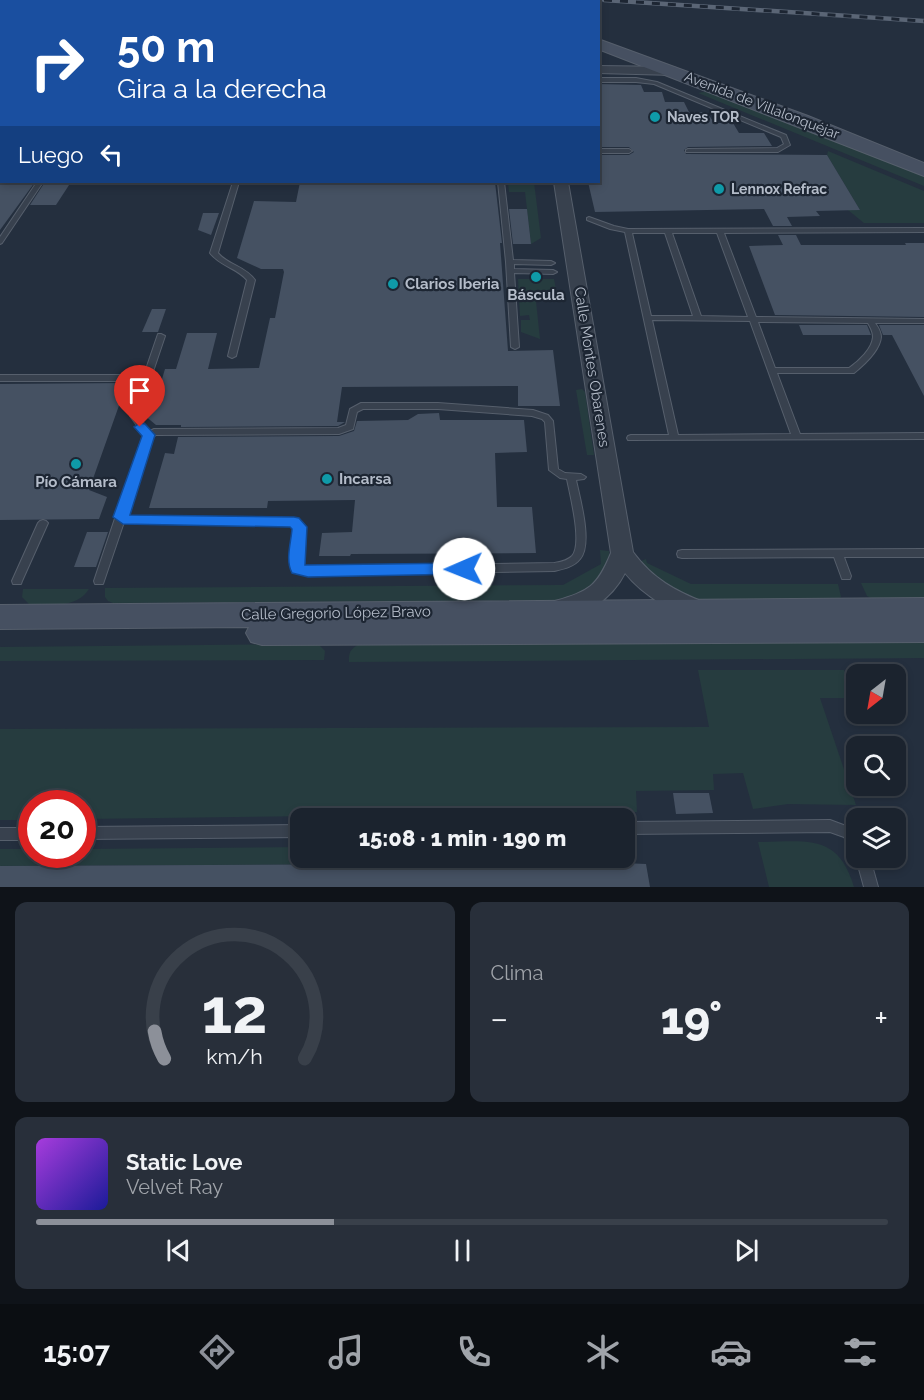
<!DOCTYPE html>
<html lang="es">
<head>
<meta charset="utf-8">
<style>
  :root { --surface:#1b232e; --page:#282f3a; --text:#f1f3f6; --muted:#a0a4aa; --line:#39404a; --accent:#8c9099 }
  body { margin:0; font-family:Raleway,sans-serif; background:var(--page); color:var(--text); height:100vh; display:flex; flex-direction:column; font-size:22px; white-space:nowrap }
  * { box-sizing:border-box; margin:0 }
  p { font-size:20px; color:var(--muted) }
  .icon { flex:none; width:33px; height:33px; fill:none; stroke:currentColor; stroke-width:2; stroke-linecap:round; stroke-linejoin:round }
  .map { position:relative; height:887px; overflow:hidden }
  .side { display:flex; flex-direction:column; gap:15px; padding:15px; background:#0f1319; flex:1 }
  .side>* { flex:none }
  .banner { position:absolute; left:0px; top:0px; width:600px; height:183px; box-shadow:0 3px 9px #0003,0 0 0 2px var(--line); background:#1a4fa0; color:#fff; overflow:hidden }
  .needle { width:39px; rotate:211deg }
  .controls { position:absolute; left:846px; top:664px; display:grid; gap:12px }
  .controls a { display:grid; place-items:center; width:60px; height:60px; border-radius:12px; background:var(--surface); box-shadow:0 3px 9px #0003,0 0 0 2px var(--line); font-size:30px }
  .speed { position:absolute; left:18px; top:790px; display:flex; gap:12px; font-size:30px; font-weight:700; text-align:center }
  .speed>* { display:grid; place-content:center; width:78px; height:78px; border-radius:50%; background:var(--surface); box-shadow:0 3px 9px #0003,0 0 0 2px var(--line); line-height:1 }
  .speed .limit { border:9px solid #d22; background:#fff; color:#111 }
  .pin { position:absolute; display:grid; place-items:center; width:51px; height:51px; color:#fff; margin:-62px -26px; border-radius:50% 50% 50% 0; rotate:-45deg; box-shadow:0 0 6px #0007 }
  .pin .icon { rotate:45deg }
  .me { position:absolute; width:66px; margin:-33px; rotate:269deg; stroke-linejoin:round; filter:drop-shadow(0 0 4px #0008) }
  .turn { display:flex; align-items:center; gap:21px; height:126px; padding:0 18px; font-size:27px }
  .turn .icon { width:78px; height:78px; stroke-width:2.5 }
  .turn b { display:block; font-size:42px; line-height:51px }
  .then { display:flex; align-items:center; height:57px; padding:0 18px; background:#0003; gap:12px; font-size:22px }
  .big { font-size:45px; font-weight:800; line-height:1.1 }
  .side .tile { flex:1; display:flex; flex-direction:column; justify-content:center; gap:9px; min-width:0; padding:0 21px; border-radius:12px; background:var(--page) }
  .side .dial { align-items:center; gap:0 }
  .dial svg { height:156px; overflow:visible; fill:none; stroke:var(--line); stroke-width:7; stroke-linecap:round; text-anchor:middle }
  .dial text { fill:var(--text); stroke:none }
  .song { display:flex; align-items:center; gap:18px }
  .cover { width:72px; height:72px; border-radius:9px; background:linear-gradient(135deg,hsl(280 70% 55%),hsl(240 70% 35%)) }
  .played { height:6px; border-radius:3px; background:linear-gradient(90deg,var(--accent) 35%,var(--line) 35%) }
  .keys { display:flex; justify-content:space-around; direction:ltr }
  .heat { display:flex; justify-content:space-between; align-items:center; font-size:33px; direction:ltr }
  .side .tiles { flex:1; display:grid; gap:15px; grid-template-columns:1fr 1fr }
  .tile:last-child { grid-column:span 2 }
  .trip { position:absolute; left:290px; top:808px; width:345px; height:60px; border-radius:12px; background:var(--surface); box-shadow:0 3px 9px #0003,0 0 0 2px var(--line); font-weight:800; line-height:60px; text-align:center }
  .menu { display:flex; height:96px; justify-content:space-around; align-items:center; background:#0b0e12; color:var(--muted) }
  .menu .icon { width:42px; height:42px }
  .menu .selected { color:var(--accent) }
  .menu b { font-size:27px; color:var(--text) }
  .map>svg:first-child { display:block }
  .green { fill:#263c3f }
  .building { fill:#455162 }
  .lines { fill:none; stroke-linecap:round; stroke-linejoin:round }
  .lane-casing { stroke:#565f6c; stroke-width:2 }
  .street-casing { stroke:#565f6c; stroke-width:2 }
  .secondary-casing { stroke:#565f6c; stroke-width:2 }
  .lane { fill:#38414e; fill-rule:evenodd }
  .street { fill:#38414e; fill-rule:evenodd }
  .secondary { fill:#465061; fill-rule:evenodd }
  .rail-casing { stroke:#5a6575; stroke-width:4.5 }
  .rail { stroke:#1d2633; stroke-width:3; stroke-dasharray:8; stroke-linecap:butt }
  .route { fill:#1a73e8; stroke:#114b97; stroke-width:1.5 }
  .culture-dot { fill:#0f9aa8; stroke:#1d2633; stroke-width:2 }
  .labels { text-anchor:middle; stroke-width:4.5; stroke-linejoin:round; paint-order:stroke }
  .far-street-label { font-size:14px; fill:#b4bcc9; stroke:#1d2633 }
  .far-poi-label { font-size:14px; font-weight:bold; fill:#b4bcc9; stroke:#1d2633; text-anchor:start }
  .poi-label { font-size:15px; font-weight:bold; fill:#b4bcc9; stroke:#1d2633; text-anchor:start }
  .street-label { font-size:15px; fill:#b4bcc9; stroke:#1d2633 }
</style>
</head>
<body>
<div class="map">
<svg width="924" height="887" viewBox="0 0 924 887">
  <rect width="100%" height="100%" fill="#242f3e"/>
  <g class="green">
    <path d="M50,0H518L522,1L52,2Z"/>
    <path d="M709,91L924,174V186L698,93Z"/>
    <path d="M828,151L924,191V223H864L848,210H860L827,155Z"/>
    <path d="M508,182H534L541,238L531,244L525,192H509Z"/>
    <path d="M518,279H554L557,295L536,301L540,339L521,332V320H530L529,315L520,316Z"/>
    <path d="M582,389L585,392L594,455H587L576,390Z"/>
    <path d="M600,550L609,551L610,558L597,586L567,600L113,603L108,601L105,597V588L563,585L601,564Z"/>
    <path d="M646,559L647,563L691,584H838L841,597L836,600L694,599L668,591L639,562Z"/>
    <path d="M861,583H924V599H873L867,596Z"/>
    <path d="M23,589H89C76,609 51,604 30,605L22,597Z"/>
    <path d="M924,641V658L349,662C348,651 352,648 361,643Z"/>
    <path d="M318,644L325,651L324,660L0,661V647Z"/>
    <path d="M698,670H844L856,698H820L856,805L788,804L753,809L743,773L713,774L714,790L636,791L637,812L83,819L82,804H32L31,820H0V729L709,727Z"/>
    <path d="M758,842C805,842 838,832 854,887H769Z"/>
    <path d="M300,847V858H622L623,863L0,866V849H31L32,855H82L83,849Z"/>
  </g>
  <g class="building">
    <path d="M598,84L641,85L644,92H662L665,102H684L689,112H707L714,123H733L739,133H764L772,146L688,147L684,150L686,154L827,155L860,210L816,211L820,216L787,217L792,226H773L764,209L595,212L588,182H598V155H629L634,152L629,147H598Z"/>
    <path d="M0,182H35L0,230Z"/>
    <path d="M45,182H71L56,205H30Z"/>
    <path d="M300,182H495L502,243H500L508,351L553,350L560,406H518V386L342,387L337,422H345L338,426L181,427V425H156L144,415L148,406H154L165,369H176L187,333H217L208,369L259,368L270,318H275L284,272L283,269H261L237,258L254,201L296,202Z"/>
    <path d="M509,209H527L531,244H513Z"/>
    <path d="M203,213H219L211,235L198,230Z"/>
    <path d="M778,235H796L801,245H906L905,243H924V317L775,315L749,246L783,245Z"/>
    <path d="M152,309H166L158,332H142Z"/>
    <path d="M799,325H867L871,335H803Z"/>
    <path d="M879,325H924V396L892,335H883Z"/>
    <path d="M127,383L89,490L107,497L99,519L0,520V384Z"/>
    <path d="M439,413L440,420H524L527,452L495,453L497,507H532L536,553L351,554L350,556H319L322,533L352,532L355,500L268,501L267,508H149L165,453L174,454L178,437L339,436L354,431L357,421L408,420L418,414Z"/>
    <path d="M87,532H108L96,567H74Z"/>
    <path d="M673,793H709L713,813L676,814Z"/>
    <path d="M623,863L646,864L650,887H0V866Z"/>
  </g>
  <g class="lines">
    <g class="lane-casing">
      <g id="lane">
        <rect x="0" y="65" width="2" height="4"/>
        <path d="M598,78H636L657,82L786,135L790,145L778,152H686V150L688,149L777,148L784,144L781,137L654,84L636,82H598Z"/>
        <path d="M2,131V135L0,136V132Z"/>
        <path d="M598,149H629L632,151L629,153H598Z"/>
        <path d="M37,182H43L2,243L0,244V237Z"/>
        <path d="M233,182H239L218,253C228,265 245,266 255,280L236,356L232,358L228,356L247,280C237,268 220,266 210,253Z"/>
        <path d="M498,182H504L513,260L551,261L555,263L551,265L514,264V269L553,270L557,272L553,274L514,273L519,347L515,349L511,347L506,262Z"/>
        <path d="M589,217L614,226L628,229L924,228V232L724,233L756,317L924,319V323H875C878,327 881,332 881,337C880,350 864,365 854,373H777L800,434L924,433V439L628,440L627,438L628,436L631,435H669L625,232L610,229L587,220V218ZM632,233H665L693,316H651ZM672,233H717L748,317L701,316ZM652,320L750,321L791,434L678,435ZM758,322L868,323C870,327 873,331 873,337C872,349 859,361 849,368H775Z"/>
        <path d="M158,334H161L165,336L138,416L150,431L154,429L338,428L346,425L350,409L361,403H438L533,410L548,415L553,421L558,469L565,473L581,474L586,477L584,479L576,480C580,499 593,544 580,559C574,567 563,569 554,571L308,575L294,572C289,558 293,543 295,528L292,525L124,522L104,581L103,584H95L94,581L142,438L144,435L130,416L142,381H0V375H144ZM363,409H438L532,416L542,419L545,422L549,470L560,478L567,479C570,495 583,544 572,556C567,561 560,562 554,563L308,567L302,566L301,561L305,527L297,520L129,517L126,515L150,439L156,435L339,434L353,429L357,412Z"/>
        <path d="M43,520L46,521L48,523L22,581L21,584H13L12,581L38,523L40,521Z"/>
        <path d="M924,549V557H844L851,576L850,579H842L841,576L834,557L682,558L678,557L677,554L678,551L682,550Z"/>
        <path d="M830,820L854,829L856,834V850L851,848L844,837L830,832L624,834V822Z"/>
        <path d="M300,825V837L82,839V827Z"/>
        <rect x="0" y="828" width="32" height="12"/>
        <path d="M856,858H870L878,887H864Z"/>
      </g>
    </g>
    <g class="street-casing">
      <g id="street">
        <path d="M598,66L674,67L680,71L674,75L598,73Z"/>
        <path d="M0,75H2L0,83Z"/>
        <path d="M554,182H568L633,552C653,579 675,591 706,603L709,609L706,615C681,623 640,592 625,573C613,597 583,622 555,613L552,607L555,601C589,591 597,587 611,553Z"/>
      </g>
    </g>
    <g class="secondary-casing">
      <g id="secondary">
        <path d="M497,0H514L515,2H498Z"/>
        <path d="M598,39L808,116L924,163V176L598,49Z"/>
        <path d="M924,598V642L262,645L251,642L246,633L249,627L0,629V605Z"/>
      </g>
    </g>
    <use href="#lane" class="lane"/>
    <use href="#street" class="street"/>
    <use href="#secondary" class="secondary"/>
    <g class="rail-casing">
      <path id="rail" d="M604,0L924,21"/>
    </g>
    <use href="#rail" class="rail"/>
  </g>
  <path class="route" d="M140,423L145,424L155,435L130,515L294,517L299,518L307,527L305,565L464,563L470,565L472,569L470,573L464,574L308,577L292,573C285,560 291,543 292,529L290,527L123,524L113,517L142,436L134,427Z"/>
  <g class="culture-dot">
    <circle cx="655" cy="117" r="6"/>
    <circle cx="719" cy="189" r="6"/>
    <circle cx="536" cy="277" r="6"/>
    <circle cx="393" cy="284" r="6"/>
    <circle cx="76" cy="464" r="6"/>
    <circle cx="327" cy="479" r="6"/>
  </g>
  <g class="labels">
    <g class="far-street-label">
      <text transform="translate(762 105) rotate(21)" y="5">Avenida de Villalonquéjar</text>
    </g>
    <g class="far-poi-label">
      <text x="667" y="122">Naves TOR</text>
      <text x="731" y="194">Lennox Refrac</text>
    </g>
    <g class="poi-label">
      <text x="405" y="289">Clarios Iberia</text>
      <text x="536" y="300" text-anchor="middle">Báscula</text>
      <text x="339" y="484">Incarsa</text>
      <text x="76" y="487" text-anchor="middle">Pío Cámara</text>
    </g>
    <g class="street-label">
      <text transform="translate(592 367) rotate(81)" y="5">Calle Montes Obarenes</text>
      <text transform="translate(336 613) rotate(-1)" y="5">Calle Gregorio López Bravo</text>
    </g>
  </g>
</svg>
<div class="controls">
<a><svg class="needle" viewBox="-14 -14 28 28"><path d="M0-13l5 13h-10z" fill="#e53935"/><path d="M0 13l5-13h-10z" fill="#a0a4aa"/></svg></a>
<a><svg class="icon" aria-label="search" viewBox="0 0 24 24"><circle cx="10" cy="10" r="6"/><path d="M15 15l6 6"/></svg></a>
<a><svg class="icon" aria-label="layers" viewBox="0 0 24 24"><path d="M12 4l9 5-9 5-9-5zM3 14l9 5 9-5"/></svg></a>
</div>
<div class="speed"><div class="limit">20</div></div>
<div class="pin" style="left:140px;top:427px;background:#d93025"><svg class="icon" aria-label="arrive" viewBox="0 0 24 24"><path d="M6 21V4h12l-3 4 3 4H6"/></svg></div>
<svg class="me" style="left:464px;top:569px" viewBox="-20 -20 40 40"><circle r="19" fill="#fff"/><path d="M0-13L10 11 0 6-10 11z" fill="#1a73e8"/></svg>
<div class="trip">15:08 · 1 min · 190 m</div>
<div class="banner">
<div class="turn"><svg class="icon" aria-label="right" viewBox="0 0 24 24"><path d="M7 20v-9h11M14 6l5 5-5 5"/></svg><div><b>50 m</b>Gira a la derecha</div></div>
<div class="then">Luego<svg class="icon" aria-label="left" viewBox="0 0 24 24"><path d="M17 20v-9H6M10 6l-5 5 5 5"/></svg></div>
</div>
</div>
<section class="side">
<div class="tiles">
<div class="tile dial"><svg viewBox="0 0 100 80">
<path d="M14 69A42 42 0 1 1 86 69"/>
<path d="M14 69A42 42 0 0 1 9 55" stroke="#8c9099"/>
<text x="50" y="56" font-size="32" font-weight="700">12</text>
<text x="50" y="72" font-size="11">km/h</text>
</svg></div>
<div class="tile"><p>Clima</p>
<div class="heat"><a>−</a><b class="big">19°</b><a>+</a></div>
</div>
<div class="tile">
<div class="song"><i class="cover"></i><div><b>Static Love</b><p>Velvet Ray</p></div></div>
<div class="played"></div>
<div class="keys"><svg class="icon" aria-label="previous" viewBox="0 0 24 24"><path d="M18 5L8 12l10 7zM5 5v14"/></svg><svg class="icon" aria-label="pause" viewBox="0 0 24 24"><path d="M8 5v14M16 5v14"/></svg><svg class="icon" aria-label="next" viewBox="0 0 24 24"><path d="M6 5l10 7-10 7zM19 5v14"/></svg></div>
</div>
</div>
</section>
<nav class="menu">
<b>15:07</b>
<svg class="icon selected" aria-label="directions" viewBox="0 0 24 24"><path d="M12 3l9 9-9 9-9-9zM9 14v-3h6M13 9l2 2-2 2"/></svg>
<svg class="icon" aria-label="music" viewBox="0 0 24 24"><path d="M9 18V5l10-2v13"/><circle cx="6" cy="18" r="3"/><circle cx="16" cy="16" r="3"/></svg>
<svg class="icon" aria-label="phone" viewBox="0 0 24 24"><path d="M5 4h4l2 5-3 2q2 4 5 5l2-3 5 2v4C11 20 4 13 5 4z"/></svg>
<svg class="icon" aria-label="climate" viewBox="0 0 24 24"><path d="M12 3v18M4 7l16 10M4 17L20 7"/></svg>
<svg class="icon" aria-label="car" viewBox="0 0 24 24"><path d="M5 17H2v-5l4-1 3-4h7l3 4 3 1v5h-3M9 17h6M6 11h13"/><circle cx="7" cy="17" r="2"/><circle cx="17" cy="17" r="2"/></svg>
<svg class="icon" aria-label="filters" viewBox="0 0 24 24"><path d="M4 7h16M4 17h16"/><circle cx="9" cy="7" r="2"/><circle cx="15" cy="17" r="2"/></svg>
</nav>
</body>
</html>
